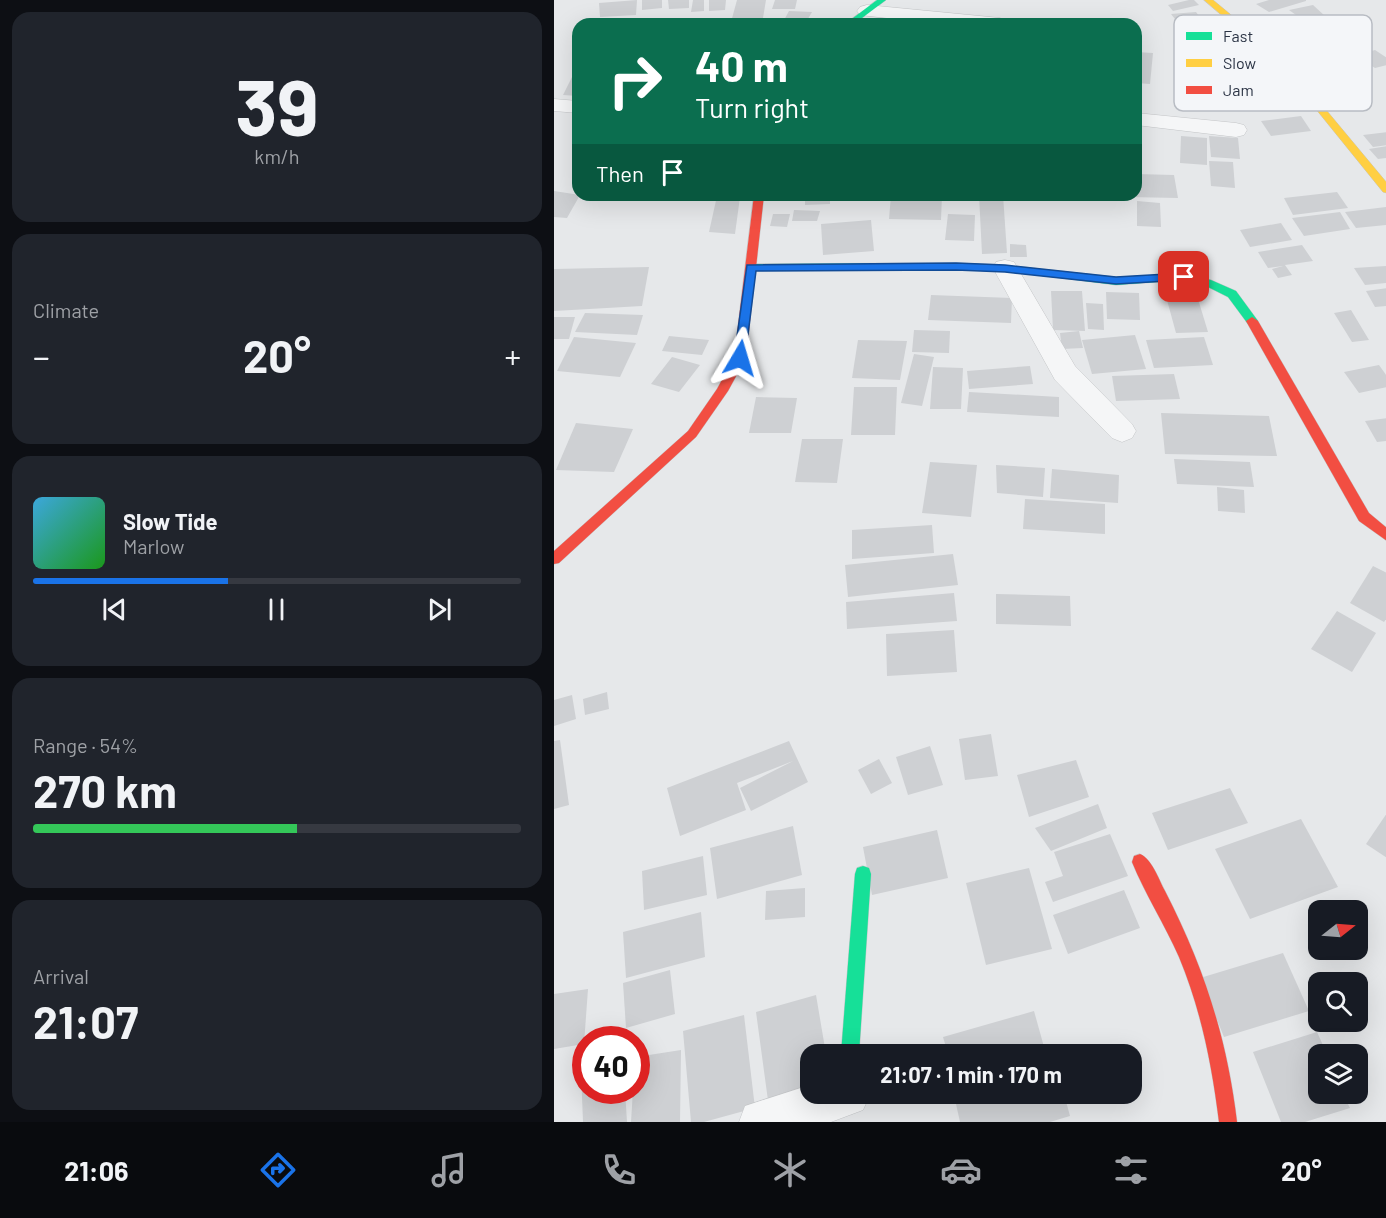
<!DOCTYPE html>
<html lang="en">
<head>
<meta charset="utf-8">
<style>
  :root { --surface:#171b24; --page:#20242c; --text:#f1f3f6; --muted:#9ea1a6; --line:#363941; --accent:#1a73e8 }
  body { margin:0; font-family:Barlow,sans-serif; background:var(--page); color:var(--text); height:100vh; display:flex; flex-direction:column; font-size:22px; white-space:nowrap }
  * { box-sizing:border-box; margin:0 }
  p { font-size:20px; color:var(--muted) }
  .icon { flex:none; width:33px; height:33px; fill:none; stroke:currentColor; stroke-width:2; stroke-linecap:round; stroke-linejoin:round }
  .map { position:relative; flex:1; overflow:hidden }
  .details { display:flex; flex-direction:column; gap:12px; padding:12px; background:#0d0f14; width:554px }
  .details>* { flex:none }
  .banner { position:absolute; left:18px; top:18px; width:570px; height:183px; border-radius:18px; box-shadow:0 6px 24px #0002; background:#0b6e4f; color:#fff; overflow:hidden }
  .needle { width:39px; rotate:73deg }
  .tools { position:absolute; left:754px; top:900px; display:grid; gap:12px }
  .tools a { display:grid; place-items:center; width:60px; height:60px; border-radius:12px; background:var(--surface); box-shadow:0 6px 24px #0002; font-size:30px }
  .speed { position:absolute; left:18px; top:1026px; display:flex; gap:12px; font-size:30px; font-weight:700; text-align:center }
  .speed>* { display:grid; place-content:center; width:78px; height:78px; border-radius:50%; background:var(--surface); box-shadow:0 6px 24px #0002; line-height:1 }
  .speed .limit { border:9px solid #d22; background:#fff; color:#111 }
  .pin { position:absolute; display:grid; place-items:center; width:51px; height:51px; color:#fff; margin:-26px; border-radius:12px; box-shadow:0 3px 9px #0006 }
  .me { position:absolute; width:66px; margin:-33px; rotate:7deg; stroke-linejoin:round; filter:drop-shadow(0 0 4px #0008) }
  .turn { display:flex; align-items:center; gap:21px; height:126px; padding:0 24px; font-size:27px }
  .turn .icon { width:78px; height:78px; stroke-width:2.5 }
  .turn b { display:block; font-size:42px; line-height:51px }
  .then { display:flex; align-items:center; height:57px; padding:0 24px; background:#0003; gap:12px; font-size:22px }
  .big { font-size:45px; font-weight:700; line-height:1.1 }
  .details .widget { flex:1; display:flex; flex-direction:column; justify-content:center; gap:9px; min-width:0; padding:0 21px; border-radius:18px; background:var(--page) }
  .details .dial { align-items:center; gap:0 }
  .dial b { font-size:78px; line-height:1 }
  .song { display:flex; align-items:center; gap:18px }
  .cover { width:72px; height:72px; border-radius:9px; background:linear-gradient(135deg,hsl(200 70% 55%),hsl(120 70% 35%)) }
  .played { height:6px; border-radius:3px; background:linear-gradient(90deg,var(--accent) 40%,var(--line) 40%) }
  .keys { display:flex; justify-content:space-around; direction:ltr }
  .heat { display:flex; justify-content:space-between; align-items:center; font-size:33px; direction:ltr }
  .charge { height:9px; border-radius:4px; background:linear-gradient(90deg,#34c759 54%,var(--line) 0) }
  .trip { position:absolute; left:246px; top:1044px; width:342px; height:60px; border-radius:18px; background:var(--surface); box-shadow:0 6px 24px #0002; font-weight:700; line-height:60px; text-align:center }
  .tab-bar { display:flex; height:96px; justify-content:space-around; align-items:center; background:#090b0e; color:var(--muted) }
  .tab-bar .icon { width:42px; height:42px }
  .tab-bar .on { color:var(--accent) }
  .tab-bar b { font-size:27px; color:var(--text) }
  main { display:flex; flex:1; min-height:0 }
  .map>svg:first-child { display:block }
  .building { fill:#ced0d3 }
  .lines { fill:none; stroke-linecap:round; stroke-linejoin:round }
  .street-casing { stroke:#c4c6c8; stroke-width:1 }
  .fast-casing { stroke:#c4c6c8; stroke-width:1 }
  .slow-casing { stroke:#c4c6c8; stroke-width:1 }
  .jam-casing { stroke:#c4c6c8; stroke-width:1 }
  .street { fill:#f5f6f7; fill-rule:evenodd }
  .fast { fill:#16e098; fill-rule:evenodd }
  .slow { fill:#ffcf43; fill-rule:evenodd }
  .jam { fill:#f24e42; fill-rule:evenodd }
  .route { fill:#1a73e8; stroke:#114b97; stroke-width:1.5 }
  .key { fill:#f4f6f9; stroke:#b8bcc3; stroke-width:1.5 }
  .key-label { font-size:16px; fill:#2b3445 }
</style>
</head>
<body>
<main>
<section class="details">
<div class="widget dial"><b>39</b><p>km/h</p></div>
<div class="widget"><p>Climate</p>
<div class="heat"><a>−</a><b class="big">20°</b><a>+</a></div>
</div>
<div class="widget">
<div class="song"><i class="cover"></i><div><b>Slow Tide</b><p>Marlow</p></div></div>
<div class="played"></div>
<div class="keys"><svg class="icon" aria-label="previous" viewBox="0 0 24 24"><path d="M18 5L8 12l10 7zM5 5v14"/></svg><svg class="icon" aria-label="pause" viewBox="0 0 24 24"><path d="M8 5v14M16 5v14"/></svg><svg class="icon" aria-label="next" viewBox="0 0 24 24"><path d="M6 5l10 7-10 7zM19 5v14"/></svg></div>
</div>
<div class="widget"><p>Range · 54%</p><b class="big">270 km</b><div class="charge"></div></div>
<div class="widget"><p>Arrival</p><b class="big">21:07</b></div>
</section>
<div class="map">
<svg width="833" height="1122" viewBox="0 0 833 1122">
  <rect width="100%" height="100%" fill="#e6e8ea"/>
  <g class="building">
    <path d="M83,0L82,15L46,17L45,3Z"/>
    <path d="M88,0H108V8L88,10Z"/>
    <path d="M114,0H135V8L115,9Z"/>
    <path d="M139,0H150V11L137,12Z"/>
    <path d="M155,0H172L171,10L155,11Z"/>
    <path d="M183,0H212L208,24L177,22Z"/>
    <path d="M221,0H243L241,9H218Z"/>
    <path d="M635,0H640L645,5L619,11L614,5Z"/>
    <path d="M715,0H752V1L715,12L702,4Z"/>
    <path d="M759,5L772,17L749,20L735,10Z"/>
    <path d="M235,11L258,12L251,24L229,22Z"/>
    <path d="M642,12L651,24L628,28L617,14Z"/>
    <path d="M821,50L833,58V65L821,68L802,56Z"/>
    <path d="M582,52L599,53L596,84L582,83Z"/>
    <path d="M20,73H24V96L9,95Z"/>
    <path d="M747,116L757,131L717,136L707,121Z"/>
    <path d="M833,132V145L819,147L809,135Z"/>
    <path d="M627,136L653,138V165L626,163Z"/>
    <path d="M655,136L684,138L686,159L657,157Z"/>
    <path d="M833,146V158L824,159L815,149Z"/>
    <path d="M655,161L679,162L681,188L657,186Z"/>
    <path d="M582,174L620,175L624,198L574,197L573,195H582Z"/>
    <path d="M0,191L26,195L13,218L0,217Z"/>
    <path d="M783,192L794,208L739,215L730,198Z"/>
    <path d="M218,195H239V200L217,201Z"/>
    <path d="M251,195H276V204L251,205Z"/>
    <path d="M337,195H388L387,220L335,219Z"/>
    <path d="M425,195H449L453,253L428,254Z"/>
    <path d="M163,196L186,197L181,234L155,232Z"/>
    <path d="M583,201L606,203L607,227L583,226Z"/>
    <path d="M833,207V225L802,228L791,212Z"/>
    <path d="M240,210L266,211L263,221H238Z"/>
    <path d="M786,212L796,229L750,236L738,218Z"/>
    <path d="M219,214H236L233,227L216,226Z"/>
    <path d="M394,214L421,215L420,241L391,240Z"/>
    <path d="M317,220L320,251L269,255L267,224Z"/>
    <path d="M727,223L738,240L696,247L686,230Z"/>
    <path d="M456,244L472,245L473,257H456Z"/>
    <path d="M748,245L759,261L731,265L738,275L724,278L718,269L729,266L714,268L704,252Z"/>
    <path d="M833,266V283L811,285L800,268Z"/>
    <path d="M95,267L88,306L0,311V269Z"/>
    <path d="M833,288V306L821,307L812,291Z"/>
    <path d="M497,291H528L531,331L499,330Z"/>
    <path d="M552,292L585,293L586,320L553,319Z"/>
    <path d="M377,295L458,298L457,323L374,320Z"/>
    <path d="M644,299L654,332L622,333L613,300Z"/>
    <path d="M532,303L549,304L550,330L534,329Z"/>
    <path d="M797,310L815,340L798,342L780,313Z"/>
    <path d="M31,313L89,315L83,335L21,332Z"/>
    <path d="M0,317H21L15,339H0Z"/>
    <path d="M360,330L396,331L395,353L358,352Z"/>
    <path d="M525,331L529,348L508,349L506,333Z"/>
    <path d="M581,335L592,369L538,374L528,340Z"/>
    <path d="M115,336L155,340L148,355L108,351Z"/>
    <path d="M20,337L82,343L66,377L3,371Z"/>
    <path d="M650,337L659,365L600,368L592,340Z"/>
    <path d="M304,340L353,341L346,380L298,378Z"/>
    <path d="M360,354L380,357L368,406L347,403Z"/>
    <path d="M118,357L146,365L125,392L97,384Z"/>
    <path d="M825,365L833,376V387L805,393L790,372Z"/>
    <path d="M476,366L479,384L415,389L413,371Z"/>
    <path d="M379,367L409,368L407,409H376Z"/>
    <path d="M620,374L626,399L562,401L558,376Z"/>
    <path d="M300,387H343L341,435H297Z"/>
    <path d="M415,392L505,397V417L413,412Z"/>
    <path d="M202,397L243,398L237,433H195Z"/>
    <path d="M607,413L715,416L723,456L611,454Z"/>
    <path d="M833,418V441L823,442L811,421Z"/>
    <path d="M22,423L79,429L60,472L2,470Z"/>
    <path d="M248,439H289L283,483L241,482Z"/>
    <path d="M620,459L696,462L700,487L623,484Z"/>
    <path d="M376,462L423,465L417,517L368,513Z"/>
    <path d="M442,465L491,468L489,497L443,493Z"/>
    <path d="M498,469L565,475L564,503L496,498Z"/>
    <path d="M663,487L690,490L691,513L664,511Z"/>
    <path d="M471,499L551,504V534L469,529Z"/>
    <path d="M378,525L380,553L298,559V530Z"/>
    <path d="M399,554L404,585L294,597L291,565Z"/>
    <path d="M819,566L833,573V618L830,622L796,603Z"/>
    <path d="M400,593L403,621L293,629L292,602Z"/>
    <path d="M442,594L516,596L517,626L442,624Z"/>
    <path d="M783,611L822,633L798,672L757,649Z"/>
    <path d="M400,630L403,672L333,676L332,634Z"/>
    <path d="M53,692L55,709L31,715L29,699Z"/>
    <path d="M18,695L22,719L0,726V700Z"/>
    <path d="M437,734L444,776L411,780L405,739Z"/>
    <path d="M6,740L15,805L0,809V741Z"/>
    <path d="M235,741L254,782L197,811L186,788L239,761L183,783L192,810L126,836L113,788Z"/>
    <path d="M376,746L389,785L354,795L342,757Z"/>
    <path d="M325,759L338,783L317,794L304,770Z"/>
    <path d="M522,760L535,797L475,817L463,775Z"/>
    <path d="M676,788L694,823L614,850L598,813Z"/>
    <path d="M544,804L553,828L497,851L481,828Z"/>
    <path d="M833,813V858L812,844Z"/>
    <path d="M747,819L784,887L696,919L661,849Z"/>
    <path d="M239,826L248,875L163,899L156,848Z"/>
    <path d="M383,830L394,878L318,895L309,847Z"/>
    <path d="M556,834L574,876L499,902L491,882L509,876L500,852Z"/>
    <path d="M149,856L153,895L90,910L88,871Z"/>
    <path d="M475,868L498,949L432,965L412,883Z"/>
    <path d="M251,888V917L211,920L212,891Z"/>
    <path d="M570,890L586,928L514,954L499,915Z"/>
    <path d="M147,912L151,957L72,978L69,932Z"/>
    <path d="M729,953L755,1011L670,1037L646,978Z"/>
    <path d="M116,970L121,1014L72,1028L69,983Z"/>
    <path d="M34,989L30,1044L0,1049V994Z"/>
    <path d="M262,995L272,1054H256V1094H263L215,1108L202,1012Z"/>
    <path d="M480,1011L492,1054H394L389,1037Z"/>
    <path d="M190,1015L201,1108L150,1122H137L129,1031Z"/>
    <path d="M763,1032L773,1054H765V1094H789L796,1108L751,1122H727L699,1052Z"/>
    <path d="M127,1050L126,1122H77L79,1090H82V1057Z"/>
    <path d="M32,1070V1090H71L73,1122H29L27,1071Z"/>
    <path d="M406,1094H510L516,1116L496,1122H406L400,1095Z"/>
  </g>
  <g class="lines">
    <g class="street-casing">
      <g id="street">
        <path d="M313,5L446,18L456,24H386L306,15L303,11L306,7Z"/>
        <path d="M0,99L24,101V113L0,111Z"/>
        <path d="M582,113L682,123L690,125L693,130L690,135L682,137L582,125Z"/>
        <path d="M451,260L460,262L521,366L578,424L582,431L578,438L568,442L558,438L501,380L439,268L442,262Z"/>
        <path d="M256,1085V1094L316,1095L309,1110L277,1122H185L191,1106Z"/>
      </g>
    </g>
    <g class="fast-casing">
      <g id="fast">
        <path d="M323,0H332L300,24H291Z"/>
        <path d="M402,263L451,265L562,277L630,274L657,280L682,291L704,321L698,325L694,324L674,297L650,285L630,280L562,285L451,271L402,269L197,270L192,267L197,264Z"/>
        <path d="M309,866L315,868L317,874L305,1054H287L301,874L303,868Z"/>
      </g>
    </g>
    <g class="slow-casing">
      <path id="slow" d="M650,0H659L705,38L736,75L763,99L833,183V193L829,192L757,103L730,79L699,42Z"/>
    </g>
    <g class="jam-casing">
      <g id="jam">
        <path d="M200,195H210L192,358L174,391L142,437L5,563L0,564V551L134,431L163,389L180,358Z"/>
        <path d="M698,317L704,321L815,513L833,528V541L805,521L692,321Z"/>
        <path d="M586,854C598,859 605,880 611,891C650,967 673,1038 683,1122H665C658,1065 647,1010 625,957C611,925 591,894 578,862L580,856Z"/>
      </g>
    </g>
    <use href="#street" class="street"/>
    <use href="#fast" class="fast"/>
    <use href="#slow" class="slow"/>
    <use href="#jam" class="jam"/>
  </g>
  <path class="route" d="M402,263L451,265L562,277L630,273L635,277L630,280L562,284L451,272L402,270L202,271L191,358L186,362L180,358L193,265Z"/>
  <rect x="620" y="15" width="198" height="96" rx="9" class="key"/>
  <rect x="632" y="32" width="26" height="8" fill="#16e098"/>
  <rect x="632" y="59" width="26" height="8" fill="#ffcf43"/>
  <rect x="632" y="86" width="26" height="8" fill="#f24e42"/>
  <g class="key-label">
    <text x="669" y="42">Fast</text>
    <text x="669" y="69">Slow</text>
    <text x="669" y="96">Jam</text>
  </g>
</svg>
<div class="tools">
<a><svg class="needle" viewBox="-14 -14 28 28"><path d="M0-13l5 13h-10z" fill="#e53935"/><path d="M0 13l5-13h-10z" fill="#9ea1a6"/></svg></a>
<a><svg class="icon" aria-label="search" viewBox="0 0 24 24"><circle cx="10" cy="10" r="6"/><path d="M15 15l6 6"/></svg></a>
<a><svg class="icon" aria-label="layers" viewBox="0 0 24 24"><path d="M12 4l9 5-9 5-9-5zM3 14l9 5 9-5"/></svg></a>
</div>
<div class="speed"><div class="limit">40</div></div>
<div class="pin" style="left:630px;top:277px;background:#d93025"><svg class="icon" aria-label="arrive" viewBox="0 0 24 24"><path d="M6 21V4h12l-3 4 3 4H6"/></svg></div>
<svg class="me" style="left:186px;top:358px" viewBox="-20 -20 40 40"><path d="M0-17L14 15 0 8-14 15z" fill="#1a73e8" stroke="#fff" stroke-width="4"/></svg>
<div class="trip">21:07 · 1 min · 170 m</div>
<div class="banner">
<div class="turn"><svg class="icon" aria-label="right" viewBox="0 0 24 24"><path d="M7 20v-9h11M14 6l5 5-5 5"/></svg><div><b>40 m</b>Turn right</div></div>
<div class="then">Then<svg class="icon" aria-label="arrive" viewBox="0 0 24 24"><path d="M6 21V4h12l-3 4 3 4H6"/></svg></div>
</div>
</div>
</main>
<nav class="tab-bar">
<b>21:06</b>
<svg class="icon on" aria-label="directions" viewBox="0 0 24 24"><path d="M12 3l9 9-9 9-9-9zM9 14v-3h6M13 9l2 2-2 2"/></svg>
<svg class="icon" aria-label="music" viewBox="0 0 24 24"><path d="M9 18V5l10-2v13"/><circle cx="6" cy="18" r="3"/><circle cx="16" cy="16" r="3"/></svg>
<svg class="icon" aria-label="phone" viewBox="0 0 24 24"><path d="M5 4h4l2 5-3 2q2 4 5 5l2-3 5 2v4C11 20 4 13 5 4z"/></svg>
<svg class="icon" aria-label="climate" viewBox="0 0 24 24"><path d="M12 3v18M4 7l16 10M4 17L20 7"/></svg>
<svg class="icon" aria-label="car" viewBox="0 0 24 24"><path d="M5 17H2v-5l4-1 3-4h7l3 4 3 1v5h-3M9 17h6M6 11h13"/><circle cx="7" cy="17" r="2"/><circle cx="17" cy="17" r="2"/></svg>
<svg class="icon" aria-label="filters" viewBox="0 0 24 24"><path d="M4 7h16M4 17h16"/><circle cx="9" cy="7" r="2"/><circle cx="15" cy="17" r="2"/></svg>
<b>20°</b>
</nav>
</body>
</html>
